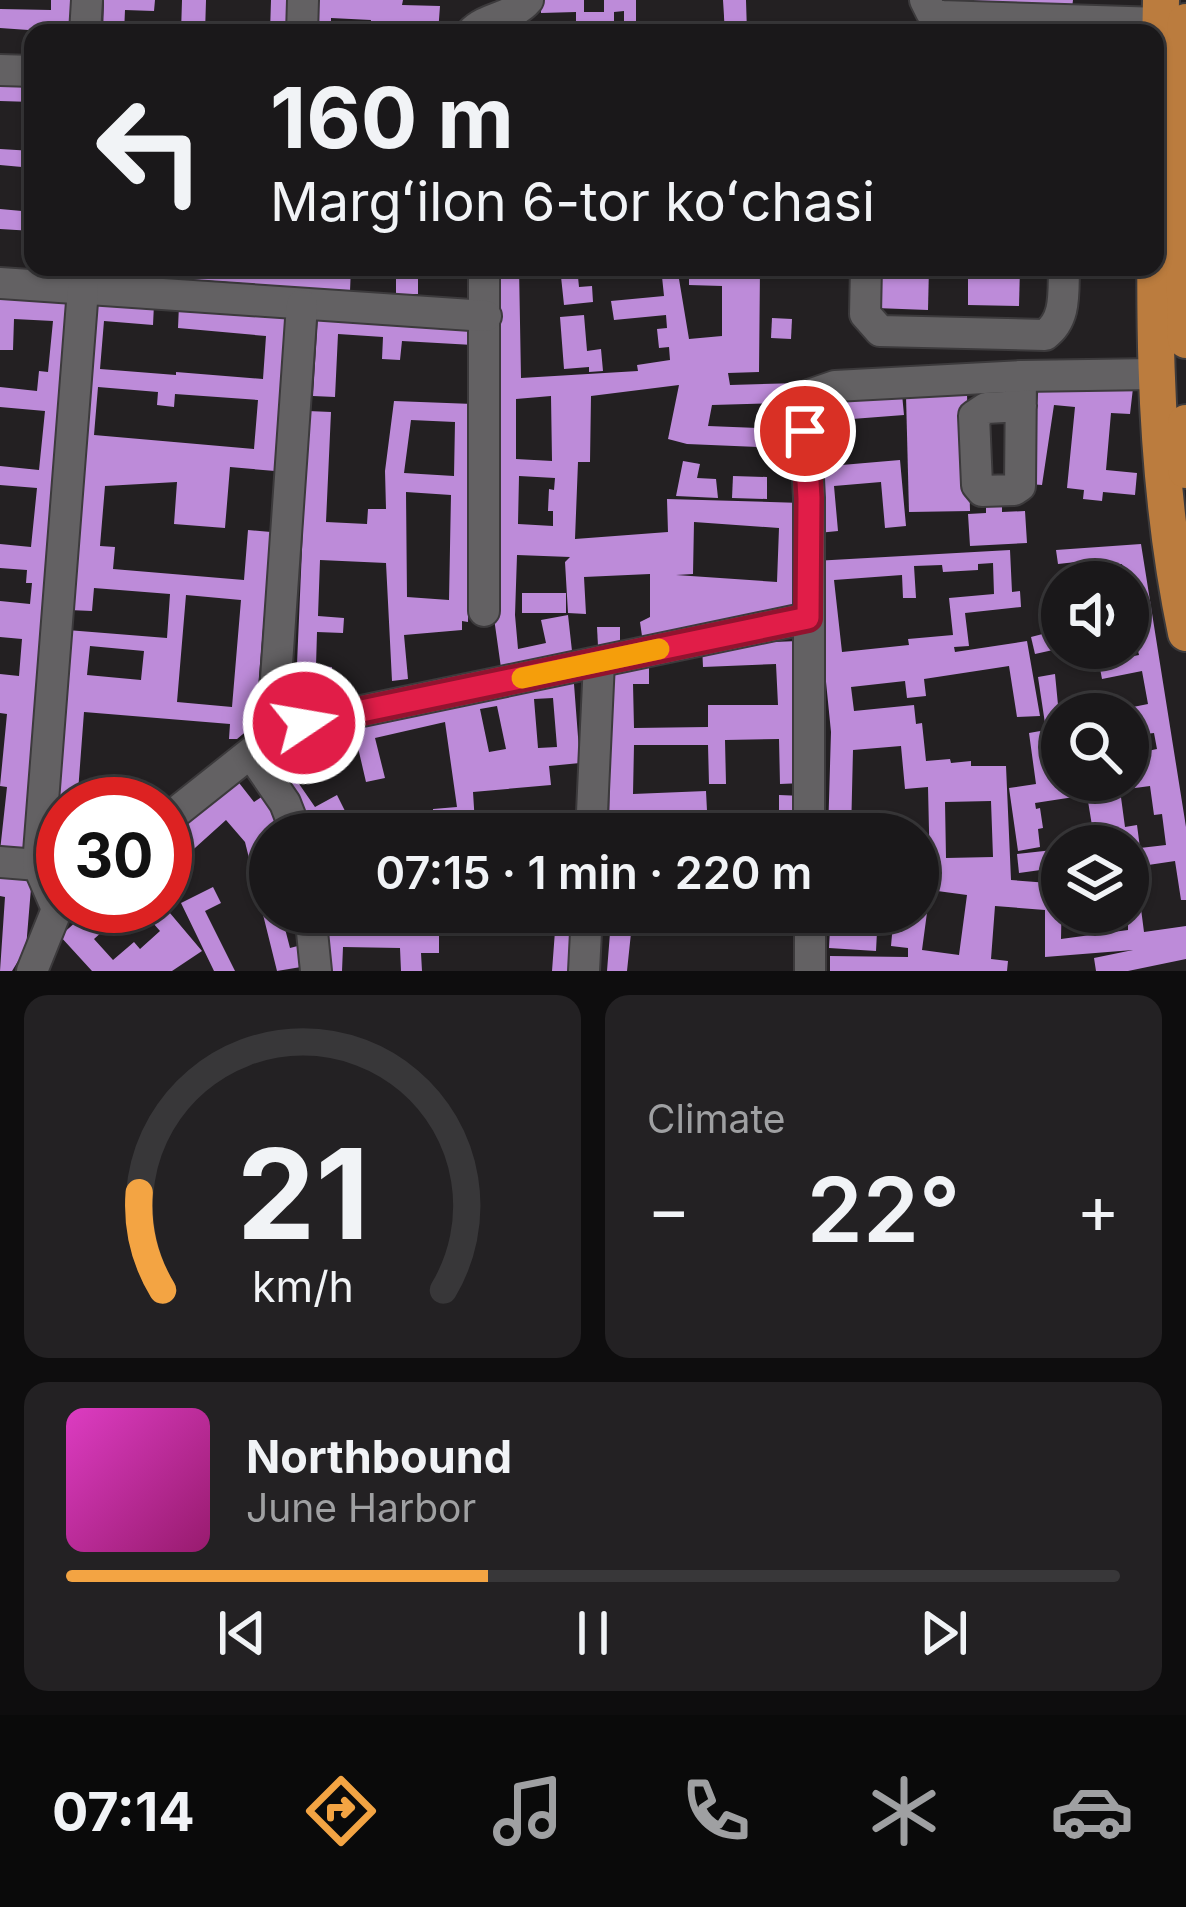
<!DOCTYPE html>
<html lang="en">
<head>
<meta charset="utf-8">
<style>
  :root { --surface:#1a181a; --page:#232123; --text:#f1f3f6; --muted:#9fa0a2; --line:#383739; --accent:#f3a443 }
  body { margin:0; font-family:Inter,sans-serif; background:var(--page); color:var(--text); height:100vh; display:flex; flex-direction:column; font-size:45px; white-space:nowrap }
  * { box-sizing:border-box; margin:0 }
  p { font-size:39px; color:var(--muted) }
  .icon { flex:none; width:66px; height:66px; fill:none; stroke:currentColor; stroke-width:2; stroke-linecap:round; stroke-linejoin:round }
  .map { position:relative; height:971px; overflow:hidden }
  .sheet { display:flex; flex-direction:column; gap:24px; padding:24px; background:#0e0d0e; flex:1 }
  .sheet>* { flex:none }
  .banner { position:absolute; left:24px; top:24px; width:1140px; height:252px; border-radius:24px; box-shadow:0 3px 9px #0004,0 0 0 3px var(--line); background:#1a181a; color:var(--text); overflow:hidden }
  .tools { position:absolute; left:1041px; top:561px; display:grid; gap:24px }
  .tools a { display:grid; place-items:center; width:108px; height:108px; border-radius:50%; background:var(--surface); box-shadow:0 3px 9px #0004,0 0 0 3px var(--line); font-size:60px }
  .speed { position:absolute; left:36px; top:777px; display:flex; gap:24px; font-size:60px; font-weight:700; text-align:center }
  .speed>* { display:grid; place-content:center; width:156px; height:156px; border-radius:50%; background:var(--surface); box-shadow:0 3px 9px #0004,0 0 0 3px var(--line); line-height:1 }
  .speed .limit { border:18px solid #d22; background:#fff; color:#111 }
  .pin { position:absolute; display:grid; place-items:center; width:102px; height:102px; color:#fff; margin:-51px; border:6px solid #fff; border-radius:50%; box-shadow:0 3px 12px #0007 }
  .me { position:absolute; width:132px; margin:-66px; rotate:78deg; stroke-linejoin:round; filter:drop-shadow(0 0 9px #0008) }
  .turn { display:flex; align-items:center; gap:42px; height:252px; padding:0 48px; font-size:54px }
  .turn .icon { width:156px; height:156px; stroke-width:2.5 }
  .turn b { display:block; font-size:84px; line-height:102px }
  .big { font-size:90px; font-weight:600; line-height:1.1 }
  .sheet .widget { flex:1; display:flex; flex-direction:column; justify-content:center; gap:18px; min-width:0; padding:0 42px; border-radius:24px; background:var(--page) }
  .sheet .dial { align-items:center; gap:0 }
  .dial svg { height:312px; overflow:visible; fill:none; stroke:var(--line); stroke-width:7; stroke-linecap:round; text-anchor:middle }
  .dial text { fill:var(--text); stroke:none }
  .song { display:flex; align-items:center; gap:36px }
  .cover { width:144px; height:144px; border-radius:18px; background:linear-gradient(135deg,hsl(310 70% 55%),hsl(320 70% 35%)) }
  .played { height:12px; border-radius:6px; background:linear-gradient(90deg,var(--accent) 40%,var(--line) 40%) }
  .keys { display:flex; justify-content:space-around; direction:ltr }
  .heat { display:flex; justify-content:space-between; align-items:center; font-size:66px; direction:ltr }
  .sheet .tiles { flex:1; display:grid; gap:24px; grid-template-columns:1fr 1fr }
  .widget:last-child { grid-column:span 2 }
  .trip { position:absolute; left:249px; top:813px; width:690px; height:120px; border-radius:60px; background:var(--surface); box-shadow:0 3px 9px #0004,0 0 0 3px var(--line); font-weight:600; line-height:120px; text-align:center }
  .dock { display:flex; height:192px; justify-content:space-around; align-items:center; background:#0a0a0a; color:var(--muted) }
  .dock .icon { width:84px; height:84px }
  .dock .current { color:var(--accent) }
  .dock b { font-size:54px; color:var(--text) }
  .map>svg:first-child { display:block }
  .building { fill:#bd8bd9; fill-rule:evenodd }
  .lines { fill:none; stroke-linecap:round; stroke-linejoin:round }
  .minor-casing { stroke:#3c3a3c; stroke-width:34 }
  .major-casing { stroke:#3c3a3c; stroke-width:40 }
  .minor { stroke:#636163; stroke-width:30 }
  .major { stroke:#bb7c3e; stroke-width:36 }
  .route-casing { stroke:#92132f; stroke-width:30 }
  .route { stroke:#e11d48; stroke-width:21 }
  .slow { stroke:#f59e0b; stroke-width:21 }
</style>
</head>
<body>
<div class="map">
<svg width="1186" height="971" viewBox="0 0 1186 971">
  <rect width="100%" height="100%" fill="#232022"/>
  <g class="building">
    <path d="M51,0H72L71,33L0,28V9L51,10Z"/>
    <path d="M104,0H155L154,11L125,10L124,33H103Z"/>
    <path d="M182,0H206L205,33H181Z"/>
    <path d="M271,0H294L293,33H270Z"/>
    <path d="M311,0H403L402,5L440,6L438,33H429V27L394,26V33H370L371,20L331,18V33H310Z"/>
    <path d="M541,0H584V12H604V0H636V33H624V11L614,12V28H620V33H576V12L541,13Z"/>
    <path d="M723,0H746L747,33H725Z"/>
    <path d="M946,0H1073L1071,17L946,8Z"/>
    <path d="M834,22L836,33H750V30Z"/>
    <path d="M0,78L33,79V102L0,101Z"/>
    <path d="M0,149L33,151V168L0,165Z"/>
    <path d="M0,209L33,212V231L0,229Z"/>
    <path d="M78,267L328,268L351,267L350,291L78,271Z"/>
    <rect x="396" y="267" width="22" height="27"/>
    <path d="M497,267H519L521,378L638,371L637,365L670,360L669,347L659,348L657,329L667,328L666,315L614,320L611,301L664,296L661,267H677L689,339L722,336V286L689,285V269L760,267L759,372L728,373L730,385L801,383L804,453H784L783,448L687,444L668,439L679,385L591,396L590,462H578L575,539L668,532L667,499L802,503V606L643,643L640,622L650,617V574L584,577L586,614L568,613L565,562L570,557L517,555L515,615L518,649L546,643L541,620L568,615L573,660L502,675L494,618L495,378H499ZM551,396L552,461L516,459V399ZM782,403L783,429L708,426L712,405ZM519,476L555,478L554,490L549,489L548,511H553V526L518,524ZM694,522L779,528L777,582L676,575L693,574Z"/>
    <path d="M560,267H577L579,287L592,286L593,302L564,305Z"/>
    <path d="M877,267H929L928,310L876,308Z"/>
    <path d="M968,267H1020L1019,306L968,305Z"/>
    <path d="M0,292L77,296L23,854L0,851L7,787L0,786L7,714L0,713V674L19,676L22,639L0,637V601L30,604L32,583H26L27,570L0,568V544L31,547L37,488L0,485V466L39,470L45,411L0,407V387L37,391L39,371L48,372L53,321L14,319L13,350H0Z"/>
    <path d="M86,298L154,304L153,325L104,321L100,369L176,375V372L263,379L266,336L178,328L179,305L288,314L275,471L230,467L225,528L174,524L177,482L105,486L100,546L115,547L113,569L244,580L248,530L271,532L255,724L237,739H229L230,724L84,712L78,792L151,798L150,804H63V824L51,823L67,630L167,638L170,594L94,588L92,611L69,610ZM98,387L158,392L157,405L174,407L175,394L258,400L254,449L94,435ZM186,595L241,600L232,707L177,702ZM90,646L144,651L141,680L87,675Z"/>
    <path d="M318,314L475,324L473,345L402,341L400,360L382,359L383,337L338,334L335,397L313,396Z"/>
    <path d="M584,315L587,351L601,349L603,371L589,372V367L564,369L560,317Z"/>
    <path d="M772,318L792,319L791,339L771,338Z"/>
    <path d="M1039,384L1133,388L1130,414L1111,413L1106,470L1137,473L1135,495L1103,492L1102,501L1083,499L1084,490L1067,488L1075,407L1054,405L1042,485L1029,484Z"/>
    <path d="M902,394L904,415L826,421L830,466L900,460L906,526L885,528L881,482L834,486L838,531L818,533L807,402Z"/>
    <path d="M967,394L970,511L909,512L906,395Z"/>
    <path d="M394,401L473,404L468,622L462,621V630L404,635L408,679L392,681L386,563L320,560L318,616L344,618L343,633L317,632L316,666L332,667L331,689L296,687L308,411L331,412L326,522L367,524L368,509H386L385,471ZM411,420L455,422L454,476L404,473ZM406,492L451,495L449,600L407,597Z"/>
    <path d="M683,461L700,464L697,478L716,479L718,498L676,496Z"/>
    <path d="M733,476L767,477V499L732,498Z"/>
    <path d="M1002,503V512L1025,511L1027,543L970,546L968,514L986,513V504Z"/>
    <path d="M1141,544L1186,827V900H1181L1175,861L1128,868V846H1115L1114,835L1094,838L1087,795L1035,803L1036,809L1040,808L1043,828L1038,829L1040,847L1018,851L1009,788L1036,784L1029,733L1046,730L1038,677L1055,674L1062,746L1049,748L1054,782L1128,780V755L1157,749L1154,733L1128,736V714H1119L1118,710L1148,704L1142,671L1102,679L1099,663L1139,655L1133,630L1128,632V582H1125L1122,564L1095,568L1094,560L1058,564L1056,550ZM1150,786L1154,815L1162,814L1166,845L1140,848L1137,825L1125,827L1120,790Z"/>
    <path d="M1010,550L1012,592L1020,591L1021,607L965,613L969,646L954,647L955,652L1027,641L1040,716L1017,717L1009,666L924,679L926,696L907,698L905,681L851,687L854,711L914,705L916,724L922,723L926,761L950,759L951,763L971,761V766H1006L1011,880L1062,884L1061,939L1128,930V903L1140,901L1144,932L1186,926V959L1128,971H1096L1094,958L1133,950L1045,957V910L995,906L991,959L1008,961L1007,971H830V956L908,957V948L891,946L894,912H918V874H930L928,787L905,789L901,746L853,750L851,834H828L831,732L814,561ZM993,563L994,594L949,598L953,635L908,639L909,645L842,652L834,580L902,575L903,598H916L914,566L942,565L943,572L978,570V564ZM991,801L993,857L946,858L945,802ZM930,890L967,895L959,955L922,950Z"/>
    <rect x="522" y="593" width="44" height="20"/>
    <path d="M597,627H620V646H598Z"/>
    <path d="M1062,629V648L1035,654L1031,637Z"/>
    <path d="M798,641L803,783L780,784L779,739L725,740L726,784H709L708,745H634L633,794L706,791L707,811L629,814V834H609L611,663H649V684H633L634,728L708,727V705H778L776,664L703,667L702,645Z"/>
    <path d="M573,671L580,763L549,766L551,785L473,792L475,824L393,834L392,816L433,814V809L457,807L445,722L375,738L385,778L366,782L356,739L329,745L325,727ZM553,698L557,747L538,748L534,699ZM497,706L506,749L489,752L480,709Z"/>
    <path d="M318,724L328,756L315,763L306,752L286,765L315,807L337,795L347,815L309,834L258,757Z"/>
    <path d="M236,779L254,802L269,792L291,823L278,828L284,834H270V912H294L282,917L290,948L313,942V965L277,971L245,842L226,820L165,875V842Z"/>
    <path d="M779,795L803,796L802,834H779Z"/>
    <path d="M1062,849V867L1019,873L1017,854Z"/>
    <path d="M0,873L32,876L26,948L12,971H0L5,897L0,896Z"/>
    <path d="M213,887L221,903L205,911L235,971H214L181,903Z"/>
    <path d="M94,906H131L94,939L113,960L134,942L140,949L160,931L138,906H164L202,951L172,971H92L60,936Z"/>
    <path d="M578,912L573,971H552L555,931L439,933V953H421L422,971H401L400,948L343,947L342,971H320L321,927L421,929V914Z"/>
    <path d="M606,912H642L641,933H631L627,971H607L610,933H606Z"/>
    <path d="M681,912H800V927L702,925V935L680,934Z"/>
    <path d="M857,912H878L876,951L829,948L830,929L856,930Z"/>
  </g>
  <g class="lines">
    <g class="minor-casing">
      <g id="minor">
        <path d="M925,0L931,12L941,16L1161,23"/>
        <path d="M85,33L87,0"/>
        <path d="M302,33L303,0"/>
        <path d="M471,33C487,16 513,18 528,0"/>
        <path d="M0,70L33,71"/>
        <path d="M484,267V611"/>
        <path d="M866,267L865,314L880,331L1045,335C1067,319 1063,292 1064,267"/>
        <path d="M0,283L486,316"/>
        <path d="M1021,376L1020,486L1014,490L982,491L977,485L974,416L986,408L1021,406"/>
        <path d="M272,736L302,305"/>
        <path d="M252,755L285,803L297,834"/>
        <path d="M165,821L272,736L304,723L808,618"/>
        <path d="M591,834L599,662"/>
        <path d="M809,834V498L804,403L809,395L835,386L1021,376L1154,374"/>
        <path d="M0,862L38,865"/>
        <path d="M57,909L38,865L83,289"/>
        <path d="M310,912L316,971"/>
        <path d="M810,912V971"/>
        <path d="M32,971L57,909L63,904"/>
        <path d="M584,971L587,912"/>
      </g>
    </g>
    <g class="major-casing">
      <g id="major">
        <path d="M1161,0C1157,213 1142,424 1186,633"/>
        <path d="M1186,22L1183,212L1186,340"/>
        <path d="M1186,423V470"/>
      </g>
    </g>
    <use href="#minor" class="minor"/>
    <use href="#major" class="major"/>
  </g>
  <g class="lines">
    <g class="route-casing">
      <path id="route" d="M304,723L808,618L809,498L805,431"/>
    </g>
    <use href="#route" class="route"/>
    <path class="slow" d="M522,678L659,649"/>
  </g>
</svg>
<div class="tools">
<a><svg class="icon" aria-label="sound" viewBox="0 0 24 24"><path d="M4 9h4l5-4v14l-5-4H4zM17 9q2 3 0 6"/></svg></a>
<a><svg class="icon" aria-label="search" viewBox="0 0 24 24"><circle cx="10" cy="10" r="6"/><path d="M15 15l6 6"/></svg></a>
<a><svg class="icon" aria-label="layers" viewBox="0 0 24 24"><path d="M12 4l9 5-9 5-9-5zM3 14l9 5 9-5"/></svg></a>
</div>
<div class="speed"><div class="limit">30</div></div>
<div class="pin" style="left:805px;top:431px;background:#d93025"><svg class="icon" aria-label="arrive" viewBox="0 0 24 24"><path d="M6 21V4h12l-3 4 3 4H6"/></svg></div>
<svg class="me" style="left:304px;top:723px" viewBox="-20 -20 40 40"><circle r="17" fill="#e11d48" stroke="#fff" stroke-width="3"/><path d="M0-11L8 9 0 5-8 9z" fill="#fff"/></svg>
<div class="trip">07:15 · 1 min · 220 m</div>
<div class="banner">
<div class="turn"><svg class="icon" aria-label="left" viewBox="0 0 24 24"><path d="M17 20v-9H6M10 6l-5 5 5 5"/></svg><div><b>160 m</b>Margʻilon 6-tor koʻchasi</div></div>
</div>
</div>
<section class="sheet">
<div class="tiles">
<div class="widget dial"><svg viewBox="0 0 100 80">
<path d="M14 69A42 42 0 1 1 86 69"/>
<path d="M14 69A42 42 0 0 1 8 44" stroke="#f3a443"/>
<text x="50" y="56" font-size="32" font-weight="700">21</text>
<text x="50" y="72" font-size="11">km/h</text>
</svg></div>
<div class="widget"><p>Climate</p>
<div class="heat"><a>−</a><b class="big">22°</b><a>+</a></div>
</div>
<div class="widget">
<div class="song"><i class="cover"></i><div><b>Northbound</b><p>June Harbor</p></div></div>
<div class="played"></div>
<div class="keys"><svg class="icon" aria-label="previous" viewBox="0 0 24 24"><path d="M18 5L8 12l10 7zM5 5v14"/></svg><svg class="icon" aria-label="pause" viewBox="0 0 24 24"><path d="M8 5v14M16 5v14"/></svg><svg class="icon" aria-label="next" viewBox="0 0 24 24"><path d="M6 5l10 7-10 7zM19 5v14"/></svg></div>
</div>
</div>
</section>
<nav class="dock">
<b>07:14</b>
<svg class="icon current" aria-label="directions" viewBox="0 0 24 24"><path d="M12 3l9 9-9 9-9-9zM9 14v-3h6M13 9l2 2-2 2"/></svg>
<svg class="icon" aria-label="music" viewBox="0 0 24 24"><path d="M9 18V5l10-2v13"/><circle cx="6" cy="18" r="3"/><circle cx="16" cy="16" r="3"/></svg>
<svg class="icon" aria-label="phone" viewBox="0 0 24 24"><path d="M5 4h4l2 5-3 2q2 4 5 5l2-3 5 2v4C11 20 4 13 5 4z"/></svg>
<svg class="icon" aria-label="climate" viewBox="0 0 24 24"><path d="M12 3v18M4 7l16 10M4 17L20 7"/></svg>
<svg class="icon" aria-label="car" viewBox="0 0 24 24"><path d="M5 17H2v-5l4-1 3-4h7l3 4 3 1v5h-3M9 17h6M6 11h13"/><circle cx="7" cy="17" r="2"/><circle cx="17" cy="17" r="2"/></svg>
</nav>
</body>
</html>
